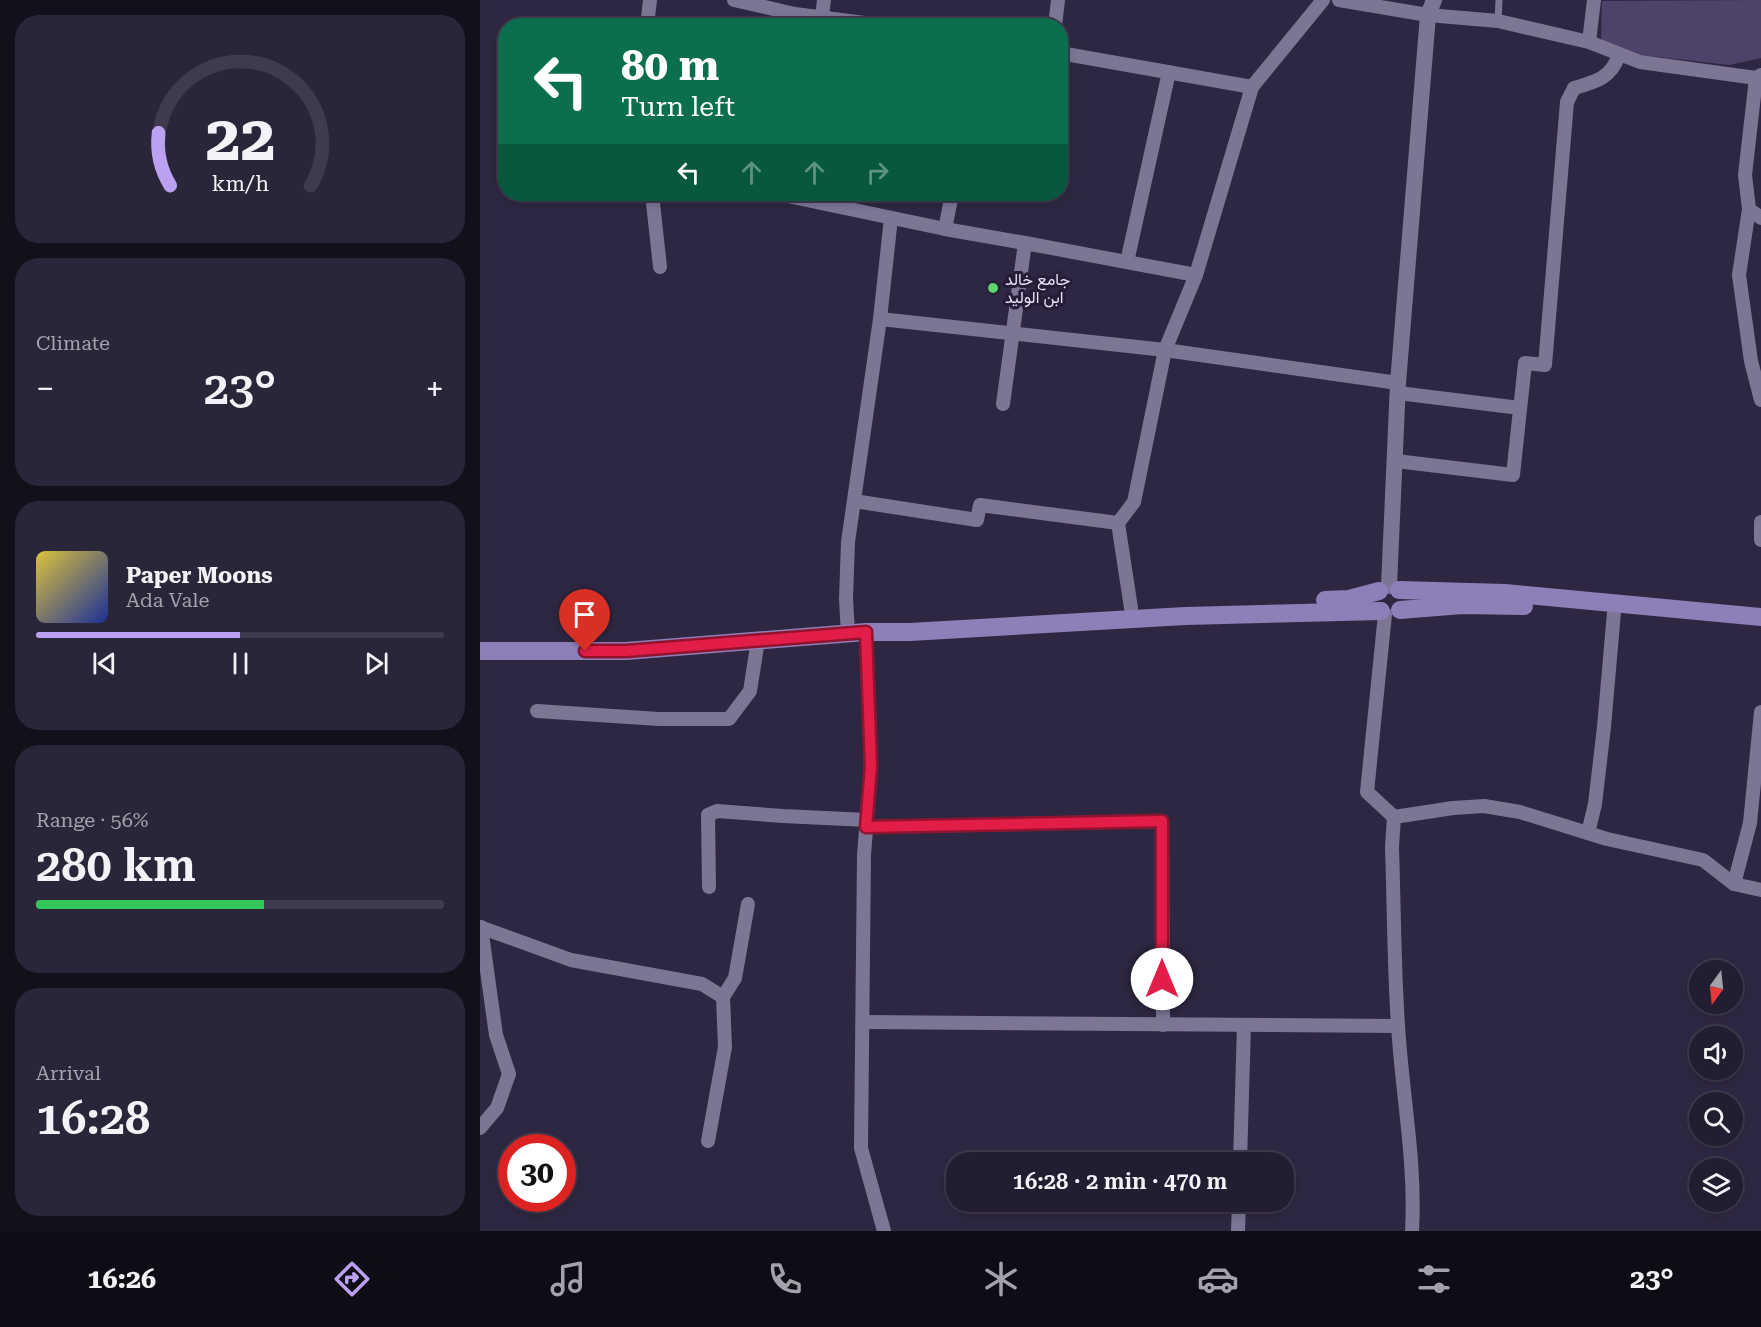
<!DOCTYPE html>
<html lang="en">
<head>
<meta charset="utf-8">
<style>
  :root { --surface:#221d31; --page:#2a2639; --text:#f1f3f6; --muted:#a2a2ab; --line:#3f3b4d; --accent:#bca0f2 }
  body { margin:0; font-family:"Roboto Serif",Vazirmatn,serif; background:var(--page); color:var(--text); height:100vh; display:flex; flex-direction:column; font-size:22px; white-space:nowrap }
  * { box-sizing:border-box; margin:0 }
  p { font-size:20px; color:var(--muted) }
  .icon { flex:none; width:33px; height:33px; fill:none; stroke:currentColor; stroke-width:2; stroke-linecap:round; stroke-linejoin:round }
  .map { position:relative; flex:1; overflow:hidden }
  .details { display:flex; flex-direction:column; gap:15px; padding:15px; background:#13101b; width:480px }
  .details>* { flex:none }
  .hud { position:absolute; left:18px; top:18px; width:570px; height:183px; border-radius:24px; box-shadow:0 3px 9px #0003,0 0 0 2px var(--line); background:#0b6e4f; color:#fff; overflow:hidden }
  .needle { width:39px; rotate:195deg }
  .buttons { position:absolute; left:1209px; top:960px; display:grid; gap:12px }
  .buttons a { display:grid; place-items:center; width:54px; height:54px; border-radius:50%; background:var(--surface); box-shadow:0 3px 9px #0003,0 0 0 2px var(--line); font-size:30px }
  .speed { position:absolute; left:18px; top:1134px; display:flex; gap:12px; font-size:30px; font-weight:700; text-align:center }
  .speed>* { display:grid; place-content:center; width:78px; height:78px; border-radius:50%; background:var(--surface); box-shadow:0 3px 9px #0003,0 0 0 2px var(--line); line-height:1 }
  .speed .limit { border:9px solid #d22; background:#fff; color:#111 }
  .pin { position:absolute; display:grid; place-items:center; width:51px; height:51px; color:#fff; margin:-62px -26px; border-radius:50% 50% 50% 0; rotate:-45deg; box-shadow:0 0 6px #0007 }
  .pin .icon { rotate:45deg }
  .me { position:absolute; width:66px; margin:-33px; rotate:0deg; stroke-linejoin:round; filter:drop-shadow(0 0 4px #0008) }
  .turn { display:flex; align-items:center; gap:21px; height:126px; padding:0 24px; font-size:27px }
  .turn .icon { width:78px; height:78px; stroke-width:2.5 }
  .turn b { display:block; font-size:42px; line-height:51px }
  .lanes { display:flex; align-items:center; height:57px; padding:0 24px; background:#0003; justify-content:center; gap:30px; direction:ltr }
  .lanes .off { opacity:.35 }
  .big { font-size:45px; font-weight:600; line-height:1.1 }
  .details .widget { flex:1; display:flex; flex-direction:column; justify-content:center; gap:9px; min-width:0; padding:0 21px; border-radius:24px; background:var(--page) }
  .details .dial { align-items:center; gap:0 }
  .dial svg { height:156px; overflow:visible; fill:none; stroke:var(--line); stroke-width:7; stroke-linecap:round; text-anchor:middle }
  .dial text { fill:var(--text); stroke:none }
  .song { display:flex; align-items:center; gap:18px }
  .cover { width:72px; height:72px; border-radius:9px; background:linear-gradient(135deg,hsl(50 70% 55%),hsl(230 70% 35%)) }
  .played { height:6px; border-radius:3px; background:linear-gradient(90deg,var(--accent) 50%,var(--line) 50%) }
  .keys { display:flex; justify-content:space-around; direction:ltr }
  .heat { display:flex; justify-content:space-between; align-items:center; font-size:33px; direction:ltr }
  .charge { height:9px; border-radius:4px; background:linear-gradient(90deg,#34c759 56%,var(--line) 0) }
  .trip { position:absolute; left:466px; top:1152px; width:348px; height:60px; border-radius:24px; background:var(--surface); box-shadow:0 3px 9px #0003,0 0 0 2px var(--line); font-weight:600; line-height:60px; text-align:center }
  .tabs { display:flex; height:96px; justify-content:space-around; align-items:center; background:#0e0c14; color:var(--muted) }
  .tabs .icon { width:42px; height:42px }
  .tabs .selected { color:var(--accent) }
  .tabs b { font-size:27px; color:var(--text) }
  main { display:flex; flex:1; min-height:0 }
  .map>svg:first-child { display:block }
  .green { fill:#4d426a }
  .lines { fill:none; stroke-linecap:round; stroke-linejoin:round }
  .service { stroke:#7c7594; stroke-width:7 }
  .minor { stroke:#7c7594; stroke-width:14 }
  .tertiary { stroke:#7c7594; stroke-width:16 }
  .primary { stroke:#8f7fb9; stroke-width:18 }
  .route-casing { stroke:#92132f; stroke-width:15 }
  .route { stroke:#e11d48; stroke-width:10 }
  .poi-dot { fill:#5cd56d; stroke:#251d37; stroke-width:2 }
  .labels { text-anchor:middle; stroke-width:6; stroke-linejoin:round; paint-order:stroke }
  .poi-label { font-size:16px; fill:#e8e4f6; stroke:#251d37; text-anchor:start }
</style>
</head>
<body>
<main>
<section class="details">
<div class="widget dial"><svg viewBox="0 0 100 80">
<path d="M14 69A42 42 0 1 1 86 69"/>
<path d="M14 69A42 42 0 0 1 8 42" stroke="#bca0f2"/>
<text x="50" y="56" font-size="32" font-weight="700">22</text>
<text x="50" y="72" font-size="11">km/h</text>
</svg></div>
<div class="widget"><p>Climate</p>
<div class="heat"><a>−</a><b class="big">23°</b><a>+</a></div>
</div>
<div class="widget">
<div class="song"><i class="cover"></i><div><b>Paper Moons</b><p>Ada Vale</p></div></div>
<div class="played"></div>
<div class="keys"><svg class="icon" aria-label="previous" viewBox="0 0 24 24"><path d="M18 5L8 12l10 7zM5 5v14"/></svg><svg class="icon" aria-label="pause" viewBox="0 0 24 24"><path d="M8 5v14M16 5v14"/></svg><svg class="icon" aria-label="next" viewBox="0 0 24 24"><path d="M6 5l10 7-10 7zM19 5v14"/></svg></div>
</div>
<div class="widget"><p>Range · 56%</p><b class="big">280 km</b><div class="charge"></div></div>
<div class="widget"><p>Arrival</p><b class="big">16:28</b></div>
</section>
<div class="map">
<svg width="1281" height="1231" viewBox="0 0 1281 1231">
  <rect width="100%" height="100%" fill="#2e2741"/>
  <path class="green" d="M1281,0V58L1249,65L1162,55L1121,40L1122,1Z"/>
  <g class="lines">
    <path class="service" d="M1018,21L1019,0"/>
    <g class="minor">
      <path d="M254,0L315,14L408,26"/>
      <path d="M859,0L948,15L1018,21L1109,42L1160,62L1276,78"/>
      <path d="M342,17L344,0"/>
      <path d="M167,26L170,0"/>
      <path d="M575,26L578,0"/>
      <path d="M1109,42L1114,0"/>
      <path d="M580,53L772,87"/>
      <path d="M1281,75L1276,78L1265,175L1269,209L1281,218"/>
      <path d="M172,194L180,267"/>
      <path d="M298,194L465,229L545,243L523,404"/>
      <path d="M1269,209L1259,275L1271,361L1281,400"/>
      <path d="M465,229L472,194"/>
      <path d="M545,243L716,275"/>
      <path d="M647,262L689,72"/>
      <path d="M400,319L685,350L918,383"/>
      <path d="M918,393L1040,408"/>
      <path d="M916,461L1033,475L1045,363L1065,365L1087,102L1094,88C1116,82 1131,78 1139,55"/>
      <path d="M374,501L497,520L500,505L638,523L651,608"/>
      <path d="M1281,522V540"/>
      <path d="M638,523L654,502L685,350L716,275L772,87L843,0"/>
      <path d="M905,614L887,792L914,817"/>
      <path d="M386,632L391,766L384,855L381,1148L404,1231"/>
      <path d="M368,634L366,599L368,542L400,319L411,218"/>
      <path d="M57,711L179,719H249L270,691L278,640"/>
      <path d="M386,827L682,821L683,1025"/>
      <path d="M1108,833L1115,804L1124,727L1134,612"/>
      <path d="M1254,884L1270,823L1281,712"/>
      <path d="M229,887L228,815L237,811L303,816L387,820"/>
      <path d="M0,927L91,960L222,984L243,997L245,1047L228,1141"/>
      <path d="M243,997L255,978L268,904"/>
      <path d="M383,1022L918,1026"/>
      <path d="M0,1128L17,1108L29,1074L16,1035L1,927"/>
      <path d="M760,1162L764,1025"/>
      <path d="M758,1231L759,1202"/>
      <path d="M932,1231C936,1162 922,1094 918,1025C914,966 914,906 912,847L914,817L973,808L1004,806L1040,812L1127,839L1223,860L1254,884L1281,890"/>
    </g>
    <path class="tertiary" d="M909,586L918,383L948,15L954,0"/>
    <g class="primary">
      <path d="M919,590L1025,593L1281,617"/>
      <path d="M845,600L869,599L899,591"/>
      <path d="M920,610L982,605L1044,606"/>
      <path d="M0,651H146L386,632H430L705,616L901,611"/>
    </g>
  </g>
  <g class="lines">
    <g class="route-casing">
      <path id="route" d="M105,651H146L386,632L391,766L386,827L682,821V979"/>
    </g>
    <use href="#route" class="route"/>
  </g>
  <circle class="poi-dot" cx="513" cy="288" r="6"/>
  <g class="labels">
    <g class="poi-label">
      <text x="525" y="285">جامع خالد<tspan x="525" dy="18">ابن الوليد</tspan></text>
    </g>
  </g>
</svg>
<div class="buttons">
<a><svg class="needle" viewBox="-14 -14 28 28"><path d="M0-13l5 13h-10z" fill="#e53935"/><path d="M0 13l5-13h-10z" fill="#a2a2ab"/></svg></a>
<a><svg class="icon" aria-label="sound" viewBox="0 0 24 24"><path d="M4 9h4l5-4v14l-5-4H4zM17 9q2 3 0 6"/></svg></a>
<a><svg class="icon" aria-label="search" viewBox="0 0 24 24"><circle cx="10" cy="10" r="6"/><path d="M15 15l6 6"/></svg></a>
<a><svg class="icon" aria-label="layers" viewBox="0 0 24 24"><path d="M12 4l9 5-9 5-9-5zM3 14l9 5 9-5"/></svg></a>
</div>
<div class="speed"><div class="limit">30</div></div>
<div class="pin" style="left:105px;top:651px;background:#d93025"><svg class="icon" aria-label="arrive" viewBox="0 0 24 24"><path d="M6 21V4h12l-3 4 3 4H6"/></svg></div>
<svg class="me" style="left:682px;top:979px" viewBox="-20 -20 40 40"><circle r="19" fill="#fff"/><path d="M0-13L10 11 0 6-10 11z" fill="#e11d48"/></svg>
<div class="trip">16:28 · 2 min · 470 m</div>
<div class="hud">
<div class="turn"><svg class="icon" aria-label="left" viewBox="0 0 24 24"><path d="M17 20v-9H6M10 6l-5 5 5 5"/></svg><div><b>80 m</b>Turn left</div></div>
<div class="lanes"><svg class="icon" aria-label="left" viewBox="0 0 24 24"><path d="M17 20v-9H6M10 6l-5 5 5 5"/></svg><svg class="icon off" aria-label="ahead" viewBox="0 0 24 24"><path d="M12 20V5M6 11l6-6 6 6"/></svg><svg class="icon off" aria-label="ahead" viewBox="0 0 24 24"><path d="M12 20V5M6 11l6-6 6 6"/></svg><svg class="icon off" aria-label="right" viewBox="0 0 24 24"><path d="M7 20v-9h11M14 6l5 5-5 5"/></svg></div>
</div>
</div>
</main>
<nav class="tabs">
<b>16:26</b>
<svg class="icon selected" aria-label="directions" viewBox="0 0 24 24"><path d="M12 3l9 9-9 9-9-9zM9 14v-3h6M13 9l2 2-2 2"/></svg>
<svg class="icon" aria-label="music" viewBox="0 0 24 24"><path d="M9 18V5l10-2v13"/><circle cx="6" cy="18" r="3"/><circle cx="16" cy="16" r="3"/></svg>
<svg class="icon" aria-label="phone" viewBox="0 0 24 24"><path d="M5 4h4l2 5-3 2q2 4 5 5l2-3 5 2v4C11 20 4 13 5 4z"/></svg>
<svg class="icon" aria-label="climate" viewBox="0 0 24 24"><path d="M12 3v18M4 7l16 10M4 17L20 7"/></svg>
<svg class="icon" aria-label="car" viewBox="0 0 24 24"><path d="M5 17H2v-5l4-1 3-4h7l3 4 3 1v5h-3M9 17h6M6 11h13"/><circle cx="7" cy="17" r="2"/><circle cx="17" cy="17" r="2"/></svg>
<svg class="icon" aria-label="filters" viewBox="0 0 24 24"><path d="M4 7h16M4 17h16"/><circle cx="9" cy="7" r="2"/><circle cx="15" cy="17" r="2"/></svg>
<b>23°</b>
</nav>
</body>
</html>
